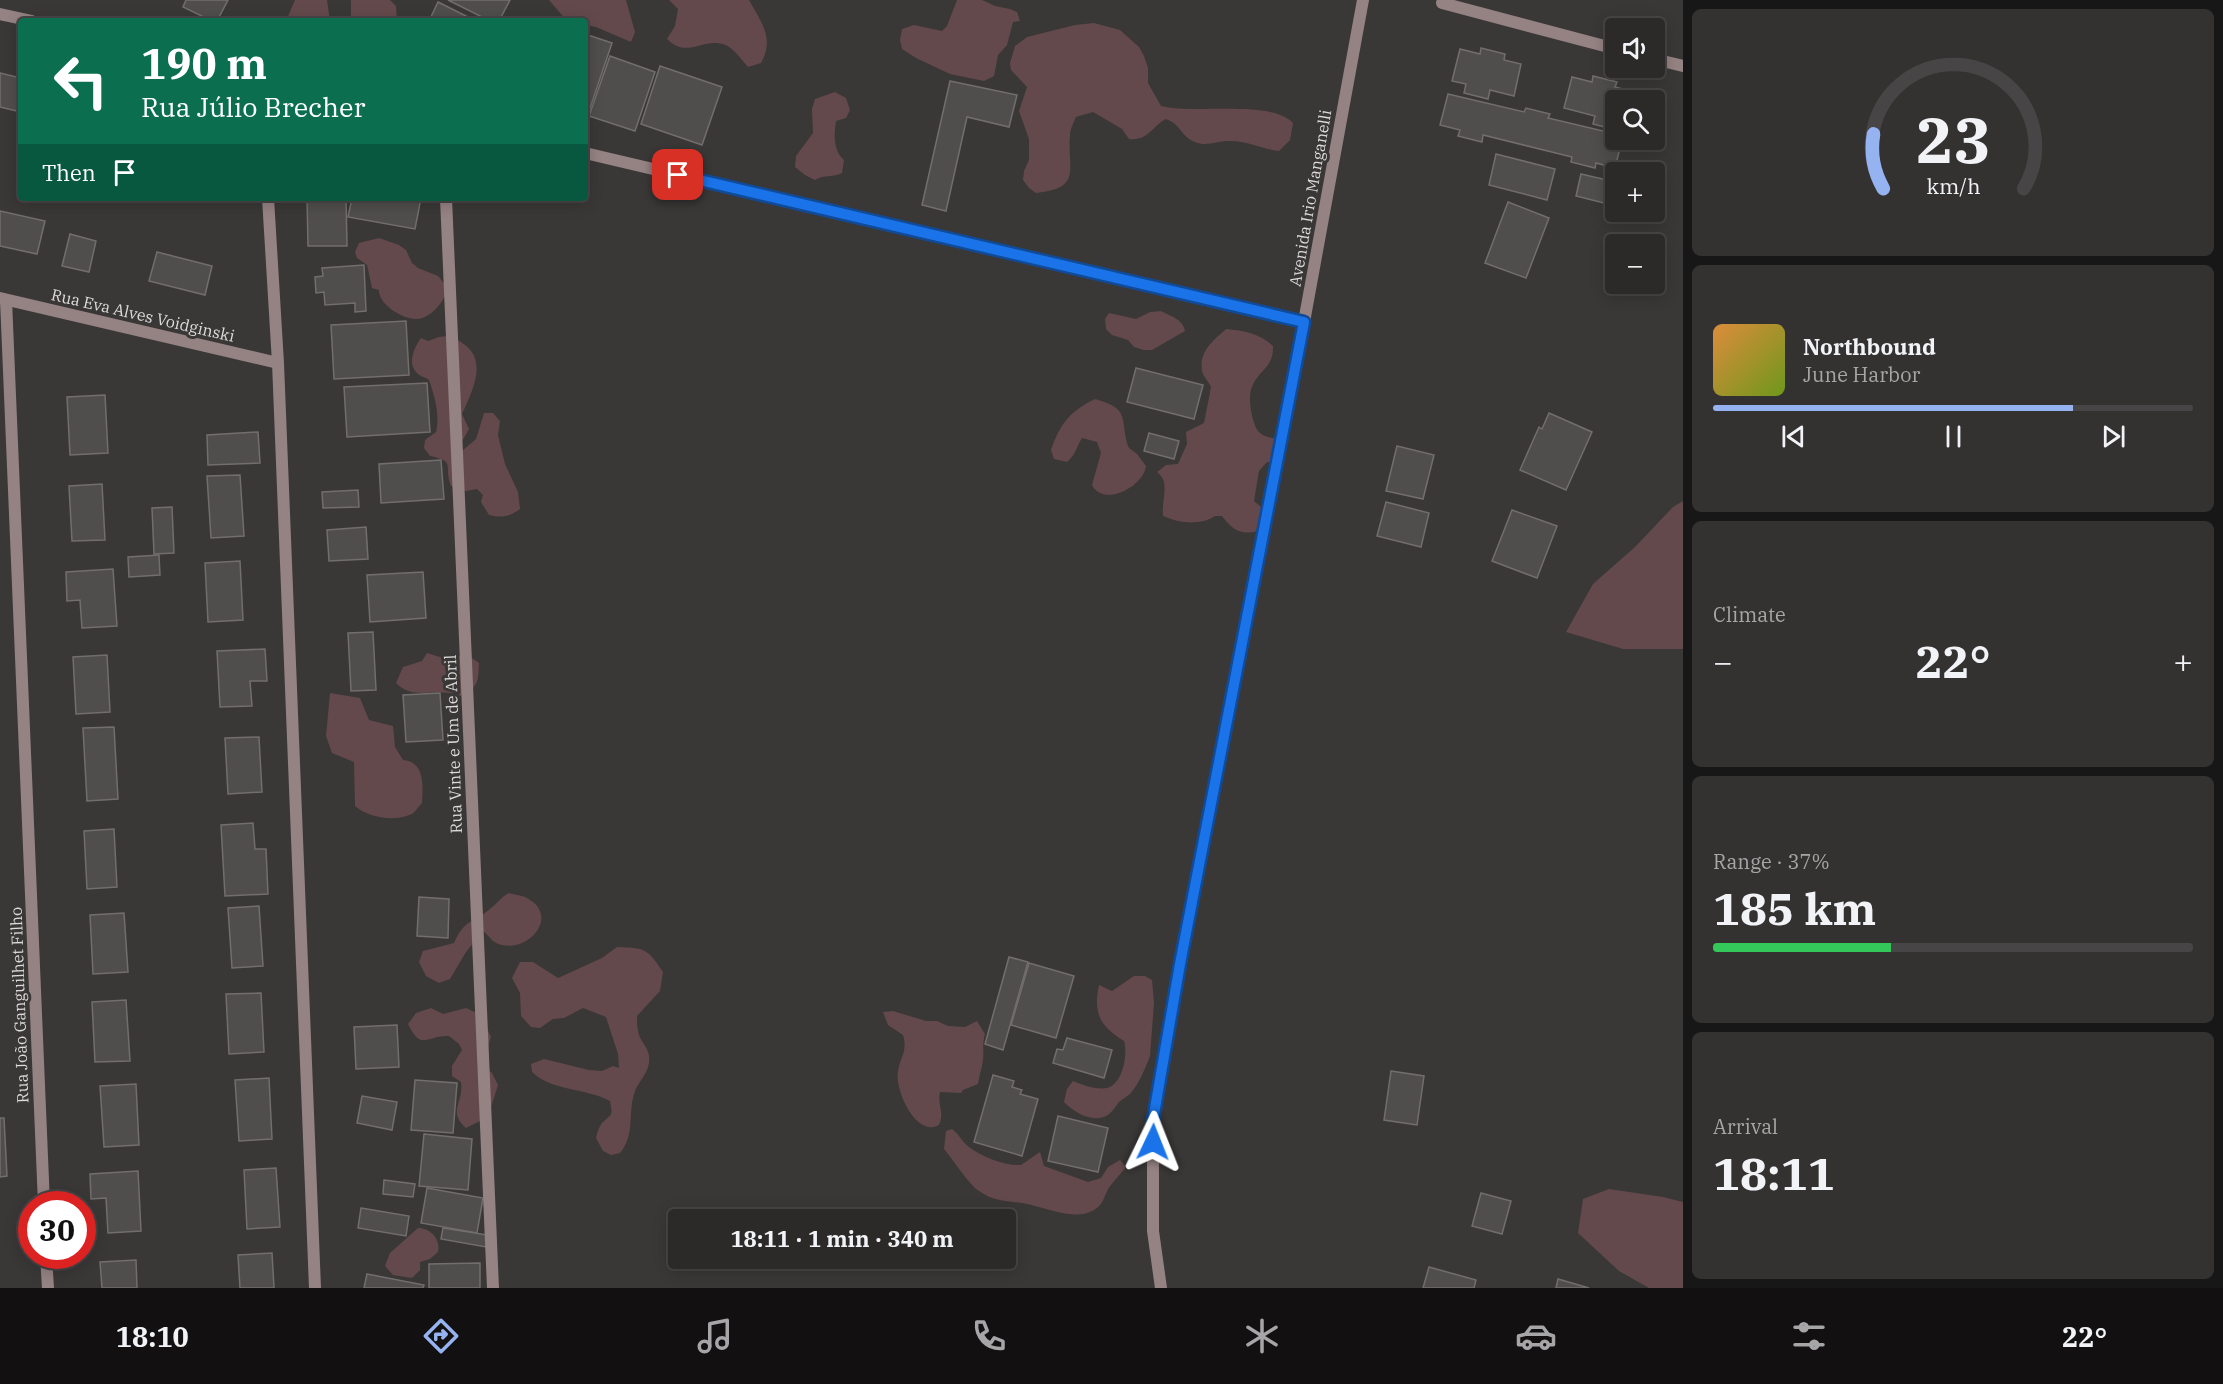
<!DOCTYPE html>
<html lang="en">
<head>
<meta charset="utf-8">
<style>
  :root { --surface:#2c2929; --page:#343131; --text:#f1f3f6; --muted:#a6a6a8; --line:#484546; --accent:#95b2f1 }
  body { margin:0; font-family:"IBM Plex Serif",serif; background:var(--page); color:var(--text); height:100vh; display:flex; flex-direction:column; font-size:22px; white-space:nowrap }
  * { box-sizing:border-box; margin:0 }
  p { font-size:20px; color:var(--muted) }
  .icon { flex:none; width:33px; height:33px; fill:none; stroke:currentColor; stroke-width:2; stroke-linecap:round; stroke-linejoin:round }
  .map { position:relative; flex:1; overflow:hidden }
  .panel { display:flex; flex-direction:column; gap:9px; padding:9px; background:#181717; width:540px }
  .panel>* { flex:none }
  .guide { position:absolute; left:18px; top:18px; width:570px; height:183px; border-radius:6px; box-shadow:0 3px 15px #0003,0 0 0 2px var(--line); background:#0b6e4f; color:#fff; overflow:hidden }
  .buttons { position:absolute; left:1605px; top:18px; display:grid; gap:12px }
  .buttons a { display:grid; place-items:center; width:60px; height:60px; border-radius:6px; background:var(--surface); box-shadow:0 3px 15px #0003,0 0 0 2px var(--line); font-size:30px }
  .speed { position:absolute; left:18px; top:1191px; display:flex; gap:12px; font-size:30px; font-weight:700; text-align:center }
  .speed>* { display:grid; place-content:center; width:78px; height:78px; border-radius:50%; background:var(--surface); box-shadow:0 3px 15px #0003,0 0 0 2px var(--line); line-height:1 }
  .speed .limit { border:9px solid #d22; background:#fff; color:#111 }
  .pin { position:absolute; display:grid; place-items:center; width:51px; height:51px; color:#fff; margin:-26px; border-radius:12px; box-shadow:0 3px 9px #0006 }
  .me { position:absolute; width:66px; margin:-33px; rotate:2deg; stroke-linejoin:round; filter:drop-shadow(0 0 4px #0008) }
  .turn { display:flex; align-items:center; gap:21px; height:126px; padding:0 24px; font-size:27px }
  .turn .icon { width:78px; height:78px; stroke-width:2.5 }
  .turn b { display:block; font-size:42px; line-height:51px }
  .then { display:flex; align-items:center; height:57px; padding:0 24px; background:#0003; gap:12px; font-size:22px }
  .big { font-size:45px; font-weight:700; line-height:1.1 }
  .panel .widget { flex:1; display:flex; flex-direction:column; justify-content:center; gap:9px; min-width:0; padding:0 21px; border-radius:9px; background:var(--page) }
  .panel .dial { align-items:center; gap:0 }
  .dial svg { height:156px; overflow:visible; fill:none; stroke:var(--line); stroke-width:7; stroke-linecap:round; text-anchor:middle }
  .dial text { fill:var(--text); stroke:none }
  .song { display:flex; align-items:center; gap:18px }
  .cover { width:72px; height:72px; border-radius:9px; background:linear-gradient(135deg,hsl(30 70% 55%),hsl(80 70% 35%)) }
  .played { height:6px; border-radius:3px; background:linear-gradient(90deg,var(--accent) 75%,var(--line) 75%) }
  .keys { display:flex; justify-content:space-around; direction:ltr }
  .heat { display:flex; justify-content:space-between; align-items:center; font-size:33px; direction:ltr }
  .charge { height:9px; border-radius:4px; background:linear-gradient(90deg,#34c759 37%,var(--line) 0) }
  .trip { position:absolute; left:668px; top:1209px; width:348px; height:60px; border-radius:6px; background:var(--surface); box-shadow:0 3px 15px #0003,0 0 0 2px var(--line); font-weight:700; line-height:60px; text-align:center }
  .tab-bar { display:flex; height:96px; justify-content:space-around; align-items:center; background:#121010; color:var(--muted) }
  .tab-bar .icon { width:42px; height:42px }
  .tab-bar .active { color:var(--accent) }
  .tab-bar b { font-size:27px; color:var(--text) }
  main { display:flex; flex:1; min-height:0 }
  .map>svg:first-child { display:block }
  .green { fill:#63494b }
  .building { fill:#504d4d; stroke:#726e6e; stroke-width:1.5 }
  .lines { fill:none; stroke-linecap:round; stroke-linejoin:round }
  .minor { stroke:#958283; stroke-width:12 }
  .route-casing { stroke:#114b97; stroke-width:15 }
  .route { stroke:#1a73e8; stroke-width:10 }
  .labels { text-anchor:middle; stroke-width:6; stroke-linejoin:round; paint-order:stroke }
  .street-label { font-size:16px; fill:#dddbdb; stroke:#3a3737 }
</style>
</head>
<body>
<main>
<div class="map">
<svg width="1683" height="1288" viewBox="0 0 1683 1288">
  <rect width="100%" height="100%" fill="#3a3737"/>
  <g class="green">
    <path d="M295,0H327L330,21H286Z"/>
    <path d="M351,0H390L396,6L397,21H349L351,19Z"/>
    <path d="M549,0H626L635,32L631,42L596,27L585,25V21H567Z"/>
    <path d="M669,0H749C761,22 775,38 761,63L748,67C741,59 733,47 723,44C701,38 687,59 667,39L675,26L678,9Z"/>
    <path d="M957,0H982L995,6L1010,9L1017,12L1020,21L1013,22L1007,45L998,55L994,76L984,81L950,74L916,58L902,49L900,40L902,29L914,25L942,31L947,26Z"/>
    <path d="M1094,23L1120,30L1139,47L1144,56L1148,68V83L1161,106C1194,115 1270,99 1293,123L1290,140L1279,151C1262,149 1245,140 1228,141C1216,141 1207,147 1195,142C1180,136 1182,125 1166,119C1152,126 1149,141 1129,139L1122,129L1093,112L1076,117C1074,122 1070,129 1070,135C1067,170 1083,188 1036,193L1029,188L1023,180L1024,171L1029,160V139L1019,111L1027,87L1011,70L1010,63L1015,46L1027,37L1075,25Z"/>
    <path d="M835,92L846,98L850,110L846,118L836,121C834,135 833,150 844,160L842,173C833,178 824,174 815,180L805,175L795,167L796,156L813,133L812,109L815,99Z"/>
    <path d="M379,238L399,245L406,250L412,263L418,268L438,276L447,287C446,301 431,318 417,319C403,320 378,304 379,290L372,288L367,265L357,258L355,252L359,243Z"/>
    <path d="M1161,311C1170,316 1183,319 1185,331L1152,350H1144L1134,347L1128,340L1112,335L1106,329L1105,319L1109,313L1136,319L1150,312Z"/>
    <path d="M1226,329C1245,331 1259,333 1273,346C1274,369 1257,370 1251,390C1248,400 1252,422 1258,431C1263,437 1271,438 1279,439L1273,462H1267L1259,471L1254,501L1261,507L1262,522L1255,532C1238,534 1232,529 1222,516H1215C1200,526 1179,523 1163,516C1161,500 1171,482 1157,472L1166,465L1178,464L1187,444L1186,432L1204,423L1211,387C1209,382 1202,375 1202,370C1199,351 1214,340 1226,329Z"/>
    <path d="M447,336C491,350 477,382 462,414L469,429L461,443L462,451L476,439L484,413H493L500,421L498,435L505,464L518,492L520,509C509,517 502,518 489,515L481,502L483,495L477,489L466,491L451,486C443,465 457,462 430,456L424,448L425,440L436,432C440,415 435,397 429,380C426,377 418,376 416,372C407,363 415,346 421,338L428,341L439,337Z"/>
    <path d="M1095,399C1133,409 1119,422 1129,448L1137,454L1146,466C1144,486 1104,508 1092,485L1101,453L1097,442L1082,438C1077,446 1075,456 1067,462L1054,459L1051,450C1060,424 1070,411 1095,399Z"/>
    <path d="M1683,501V649H1623L1566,632L1593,584L1635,547L1673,507Z"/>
    <path d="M427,653L443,658L462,655L472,658L479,663C478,684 478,687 460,696C437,686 414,702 396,683L403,667L422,661Z"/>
    <path d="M330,693L360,698L369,720L393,726L395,747L403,760C425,762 423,785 422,803C419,806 415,812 412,814C394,822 369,818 355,806L354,762L332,753L326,736Z"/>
    <path d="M509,893C515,895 522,895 527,898C564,918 521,960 493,941C490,938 486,933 483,931L466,952L450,979L439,983L426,976L419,962L423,951L454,943C465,918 473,924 491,908C498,903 501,897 509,893Z"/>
    <path d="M617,947C645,948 647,948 663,972L660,991L637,1016C637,1021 637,1026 638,1031C639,1040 648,1047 649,1056C651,1071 640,1079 635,1091C627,1112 636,1134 620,1153L611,1155L603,1151L596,1138C597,1133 599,1127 602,1123C612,1113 613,1117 610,1101C586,1088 551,1091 532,1072L531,1064L544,1059L589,1070L602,1071L613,1066L619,1068L618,1054L606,1017L583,1008L564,1018L553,1019L540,1028L531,1027L521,1016L520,993L512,978L520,962H533L558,978L602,958Z"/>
    <path d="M1134,976H1145L1152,980L1154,1003L1150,1056C1145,1069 1139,1084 1130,1094C1127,1097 1122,1099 1119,1102C1115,1107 1112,1113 1106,1116C1091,1123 1074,1112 1064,1102L1067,1089L1073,1081C1082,1085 1096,1090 1107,1088C1123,1084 1128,1054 1124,1041C1100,1026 1093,1014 1099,985L1112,991Z"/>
    <path d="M431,1008L443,1014L466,1008L481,1015L491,1037L482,1065L492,1073L498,1085L488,1117L466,1128C447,1111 464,1103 461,1082L452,1076V1066L462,1050L459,1044L449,1036C426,1035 422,1052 408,1024L416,1013Z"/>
    <path d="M893,1011L926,1021H937L948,1026L965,1027L977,1021L985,1034C982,1044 984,1050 983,1060C982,1068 979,1076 978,1084L963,1090L961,1093L940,1092C937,1106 945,1111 939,1125C936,1126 933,1128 929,1127C911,1125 895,1088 898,1072C900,1056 908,1052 903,1035L888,1025L883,1012Z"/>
    <path d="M952,1129C959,1134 962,1142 969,1147C982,1157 1005,1166 1021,1165L1040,1152L1044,1166L1088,1182L1101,1178L1108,1167L1120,1160L1126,1167C1121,1174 1116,1178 1111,1185C1104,1193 1105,1204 1094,1210C1074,1222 1042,1206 1022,1203C1005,1201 993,1201 979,1191C970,1186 952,1158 944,1149L946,1131Z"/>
    <path d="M1609,1189L1663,1197L1683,1202V1288H1649L1619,1271L1578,1233L1583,1199Z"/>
    <path d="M418,1228C431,1228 441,1240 438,1252L430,1259L420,1262V1270L412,1278L393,1275L385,1266L390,1253Z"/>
  </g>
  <g class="building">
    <path d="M186,0H228L217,21H212L183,7Z"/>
    <path d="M448,0H510L499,21H490Z"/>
    <path d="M438,2L476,21H429Z"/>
    <path d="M585,34L612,43L586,120H585Z"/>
    <path d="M1481,48L1505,54L1504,60L1521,64L1514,96L1490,90L1488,99L1464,93L1466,84L1452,81L1460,49L1480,54Z"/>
    <path d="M610,56L655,72L635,131L589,116Z"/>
    <path d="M660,66L722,87L702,145L641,124Z"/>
    <path d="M0,73L21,78V112L0,107Z"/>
    <path d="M1593,76L1617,82L1615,87L1634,92L1632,100H1616V130L1593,124L1595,116L1564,108L1572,77L1592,82Z"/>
    <path d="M950,81L1017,95L1009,127L967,117L946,211L922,205Z"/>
    <path d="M1448,94L1524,112L1526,108L1550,114L1548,118L1616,134V140H1622L1615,168L1596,163L1595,168L1571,162L1572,157L1483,135L1482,142L1458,136L1460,130L1440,125Z"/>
    <path d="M1496,154L1555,169L1547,200L1489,185Z"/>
    <path d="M1581,174L1616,182V206L1576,196Z"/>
    <path d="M307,198H346L347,246H308Z"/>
    <path d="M352,198H421L415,229L348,217Z"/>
    <path d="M1508,202L1549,218L1526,278L1485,263Z"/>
    <path d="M0,211L45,221L37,254L0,246Z"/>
    <path d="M70,234L96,241L89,272L62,266Z"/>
    <path d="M157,252L212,266L205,295L149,281Z"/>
    <path d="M364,265L366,311L355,312V303L325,305L324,292L316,293L315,277L323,276L322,268Z"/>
    <path d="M406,321L409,375L334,379L331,325Z"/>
    <path d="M1136,368L1203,385L1194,419L1127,402Z"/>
    <path d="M427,383L430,432L347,437L344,387Z"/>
    <path d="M105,395L108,453L70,455L67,397Z"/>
    <path d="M1549,413L1592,432L1566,490L1520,470L1539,427L1542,429Z"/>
    <path d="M258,432L260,463L208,465L207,435Z"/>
    <path d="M1149,433L1179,441L1174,459L1144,451Z"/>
    <path d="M1397,446L1434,455L1423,499L1386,491Z"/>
    <path d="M441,460L444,499L381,503L379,464Z"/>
    <path d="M240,475L244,536L211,538L207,476Z"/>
    <path d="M102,484L105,540L72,541L69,486Z"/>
    <path d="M358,490L359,507L323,508L322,492Z"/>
    <path d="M1386,502L1429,513L1421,547L1377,536Z"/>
    <path d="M172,507L174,553L154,554L152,508Z"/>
    <path d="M1512,510L1557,526L1537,578L1492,561Z"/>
    <path d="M366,527L368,559L329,561L327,530Z"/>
    <path d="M159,555L160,575L129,577L128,557Z"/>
    <path d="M240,561L243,620L208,622L205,563Z"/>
    <path d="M113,569L117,626L82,628L80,600L67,601L66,572Z"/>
    <path d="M423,572L426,618L370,622L367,575Z"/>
    <path d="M373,632L376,690L351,691L348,633Z"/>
    <path d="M265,649L267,681H250L252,706L220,707L217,651Z"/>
    <path d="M107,655L110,712L76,714L73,657Z"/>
    <path d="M440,693L443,740L406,742L403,695Z"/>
    <path d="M114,727L118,799L87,801L83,728Z"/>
    <path d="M259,737L262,792L228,794L225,738Z"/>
    <path d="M253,823L255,849H266L268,894L225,896L221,825Z"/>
    <path d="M114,829L117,887L87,889L84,831Z"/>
    <path d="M419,897L449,899L448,938L417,936Z"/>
    <path d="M259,906L263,966L232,968L228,908Z"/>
    <path d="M124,913L128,972L93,974L90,915Z"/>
    <path d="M1009,957L1028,962L1003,1050L985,1044Z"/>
    <path d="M1029,963L1074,976L1056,1038L1011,1025Z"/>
    <path d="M261,993L264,1052L229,1054L226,994Z"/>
    <path d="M126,1000L130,1061L95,1062L92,1002Z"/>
    <path d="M397,1025L399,1067L356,1069L354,1027Z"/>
    <path d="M1067,1038L1112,1050L1104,1078L1053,1063L1057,1049L1063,1050Z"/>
    <path d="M1391,1071L1424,1076L1417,1125L1384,1120Z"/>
    <path d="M993,1075L1014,1081L1012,1087L1022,1090L1020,1094L1038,1099L1022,1156L974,1142Z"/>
    <path d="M269,1078L272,1139L239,1141L235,1080Z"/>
    <path d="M415,1080L457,1083L453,1133L411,1130Z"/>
    <path d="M136,1084L139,1145L104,1147L100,1086Z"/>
    <path d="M362,1096L397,1102L392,1130L357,1123Z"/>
    <path d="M1058,1116L1108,1128L1098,1172L1048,1161Z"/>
    <path d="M0,1118H4L7,1176L0,1177Z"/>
    <path d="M424,1134L472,1139L468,1190L419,1186Z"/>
    <path d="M276,1168L280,1227L247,1229L244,1170Z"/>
    <path d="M138,1171L141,1231L108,1233L106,1198L91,1199L90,1174Z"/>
    <path d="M384,1180L415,1184L413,1197L383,1194Z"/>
    <path d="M427,1188L483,1198L477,1233L421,1223Z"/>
    <path d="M1481,1193L1511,1201L1502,1234L1472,1226Z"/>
    <path d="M361,1208L409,1216L406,1236L358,1228Z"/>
    <path d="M443,1228L488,1235L486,1247L441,1239Z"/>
    <path d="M272,1253L274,1288H240L238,1255Z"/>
    <path d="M136,1260L137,1288H102L100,1262Z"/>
    <path d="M480,1263V1288H429V1264Z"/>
    <path d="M1429,1267L1476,1280L1474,1288H1423Z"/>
    <path d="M367,1274L424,1285L423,1288H364Z"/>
    <path d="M1558,1279L1589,1288H1556Z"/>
  </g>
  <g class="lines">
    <g class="minor">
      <path d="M1442,3L1616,49"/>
      <path d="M0,14L32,21"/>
      <path d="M1654,59L1683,66"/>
      <path d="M585,153L1304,322"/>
      <path d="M268,198L278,363L315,1288"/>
      <path d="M446,198L493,1288"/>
      <path d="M0,298L278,363"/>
      <path d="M6,300L44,1204"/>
      <path d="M46,1256L48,1288"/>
      <path d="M1161,1288L1153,1231V1120L1180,964L1304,322L1363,0"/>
    </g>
  </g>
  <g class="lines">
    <g class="route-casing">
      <path id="route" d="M678,175L1304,322L1180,964L1153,1120V1142"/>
    </g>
    <use href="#route" class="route"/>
  </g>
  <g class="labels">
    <g class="street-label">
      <text transform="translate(1310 198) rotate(-80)" y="6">Avenida Irio Manganelli</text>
      <text transform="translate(143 315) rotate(13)" y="6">Rua Eva Alves Voidginski</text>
      <text transform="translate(453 744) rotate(-92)" y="6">Rua Vinte e Um de Abril</text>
      <text transform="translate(19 1005) rotate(-92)" y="6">Rua João Ganguilhet Filho</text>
    </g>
  </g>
</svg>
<div class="buttons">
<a><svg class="icon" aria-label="sound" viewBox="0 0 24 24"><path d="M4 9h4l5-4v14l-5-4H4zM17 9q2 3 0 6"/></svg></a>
<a><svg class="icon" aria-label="search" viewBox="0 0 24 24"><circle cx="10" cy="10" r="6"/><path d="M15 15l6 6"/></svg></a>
<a>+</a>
<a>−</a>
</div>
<div class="speed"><div class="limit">30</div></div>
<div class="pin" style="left:678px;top:175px;background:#d93025"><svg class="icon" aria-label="arrive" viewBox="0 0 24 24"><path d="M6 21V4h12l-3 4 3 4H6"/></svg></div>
<svg class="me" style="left:1153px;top:1142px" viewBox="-20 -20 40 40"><path d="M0-17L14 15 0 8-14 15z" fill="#1a73e8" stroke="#fff" stroke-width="4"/></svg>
<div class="trip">18:11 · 1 min · 340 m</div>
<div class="guide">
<div class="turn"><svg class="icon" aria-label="left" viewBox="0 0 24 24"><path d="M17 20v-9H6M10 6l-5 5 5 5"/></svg><div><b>190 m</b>Rua Júlio Brecher</div></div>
<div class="then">Then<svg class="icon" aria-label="arrive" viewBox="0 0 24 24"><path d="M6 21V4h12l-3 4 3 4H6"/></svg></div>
</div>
</div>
<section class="panel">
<div class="widget dial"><svg viewBox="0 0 100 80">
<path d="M14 69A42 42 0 1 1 86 69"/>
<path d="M14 69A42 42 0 0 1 9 41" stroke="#95b2f1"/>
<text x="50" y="56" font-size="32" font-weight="700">23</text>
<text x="50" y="72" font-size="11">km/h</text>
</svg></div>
<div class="widget">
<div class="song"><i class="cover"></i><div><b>Northbound</b><p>June Harbor</p></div></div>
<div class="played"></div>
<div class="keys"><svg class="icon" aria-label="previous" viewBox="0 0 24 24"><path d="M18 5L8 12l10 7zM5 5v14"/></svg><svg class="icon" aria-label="pause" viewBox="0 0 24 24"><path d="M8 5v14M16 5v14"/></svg><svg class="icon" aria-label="next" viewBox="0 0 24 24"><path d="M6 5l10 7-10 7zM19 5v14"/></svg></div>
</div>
<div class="widget"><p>Climate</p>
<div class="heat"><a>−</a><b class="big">22°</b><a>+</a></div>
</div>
<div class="widget"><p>Range · 37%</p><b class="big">185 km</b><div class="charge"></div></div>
<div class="widget"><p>Arrival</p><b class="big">18:11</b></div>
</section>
</main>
<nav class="tab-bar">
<b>18:10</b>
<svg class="icon active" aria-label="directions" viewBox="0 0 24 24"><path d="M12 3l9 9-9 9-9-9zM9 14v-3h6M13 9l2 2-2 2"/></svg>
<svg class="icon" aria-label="music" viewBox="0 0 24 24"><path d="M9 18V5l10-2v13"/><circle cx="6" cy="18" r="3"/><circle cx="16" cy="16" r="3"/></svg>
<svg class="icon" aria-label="phone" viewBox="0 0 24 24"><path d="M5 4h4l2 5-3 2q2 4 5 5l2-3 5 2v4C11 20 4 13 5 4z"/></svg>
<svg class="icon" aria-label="climate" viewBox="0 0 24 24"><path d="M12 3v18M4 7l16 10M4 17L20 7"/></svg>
<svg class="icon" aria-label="car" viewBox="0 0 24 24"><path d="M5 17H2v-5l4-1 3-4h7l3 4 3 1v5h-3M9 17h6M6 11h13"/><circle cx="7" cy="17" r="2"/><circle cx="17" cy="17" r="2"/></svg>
<svg class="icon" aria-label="filters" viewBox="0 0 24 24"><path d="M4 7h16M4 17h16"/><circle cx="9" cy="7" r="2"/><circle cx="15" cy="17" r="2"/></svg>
<b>22°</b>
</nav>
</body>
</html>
